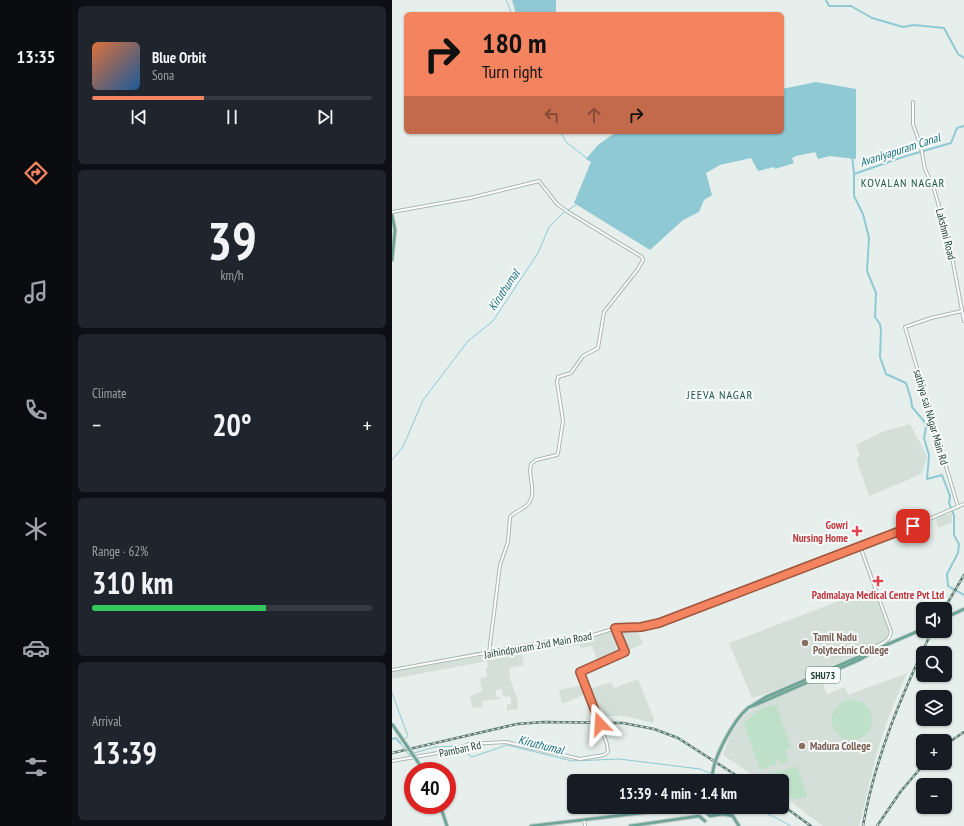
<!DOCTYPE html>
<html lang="en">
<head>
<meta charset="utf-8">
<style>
  :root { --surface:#171b24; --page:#20242c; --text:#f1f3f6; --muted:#9ea1a6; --line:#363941; --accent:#f4845f }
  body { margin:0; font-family:"PT Sans Narrow",sans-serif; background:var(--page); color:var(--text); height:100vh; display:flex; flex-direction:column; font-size:15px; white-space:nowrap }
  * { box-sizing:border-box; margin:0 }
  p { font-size:13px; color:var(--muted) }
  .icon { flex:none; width:22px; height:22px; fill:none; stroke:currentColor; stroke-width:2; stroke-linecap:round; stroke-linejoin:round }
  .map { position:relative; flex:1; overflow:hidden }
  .side { display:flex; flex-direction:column; gap:6px; padding:6px; background:#0d0f14; width:320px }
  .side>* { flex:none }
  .guide { position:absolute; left:12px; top:12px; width:380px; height:122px; border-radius:6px; box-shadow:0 1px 3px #0004; background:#f4845f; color:#111; overflow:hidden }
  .fabs { position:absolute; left:524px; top:602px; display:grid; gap:8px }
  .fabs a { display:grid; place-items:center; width:36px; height:36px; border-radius:6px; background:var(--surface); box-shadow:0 1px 3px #0004; font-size:20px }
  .speed { position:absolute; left:12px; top:762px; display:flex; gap:8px; font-size:20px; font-weight:700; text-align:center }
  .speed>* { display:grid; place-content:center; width:52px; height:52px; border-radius:50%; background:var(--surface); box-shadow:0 1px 3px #0004; line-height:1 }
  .speed .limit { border:6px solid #d22; background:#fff; color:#111 }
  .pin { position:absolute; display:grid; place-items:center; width:34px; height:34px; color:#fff; margin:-17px; border-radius:8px; box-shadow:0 2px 6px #0006 }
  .me { position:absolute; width:44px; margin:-22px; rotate:340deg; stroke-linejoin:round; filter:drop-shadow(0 0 3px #0008) }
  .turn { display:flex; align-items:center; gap:14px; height:84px; padding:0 12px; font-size:18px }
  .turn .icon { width:52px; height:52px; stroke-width:2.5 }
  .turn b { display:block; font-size:28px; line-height:34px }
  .lanes { display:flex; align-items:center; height:38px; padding:0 12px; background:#0003; justify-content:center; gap:20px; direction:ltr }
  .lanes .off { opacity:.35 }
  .big { font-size:30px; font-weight:800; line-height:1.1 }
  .side .card { flex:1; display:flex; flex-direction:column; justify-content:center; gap:6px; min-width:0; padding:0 14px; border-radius:6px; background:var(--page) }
  .side .dial { align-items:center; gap:0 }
  .dial b { font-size:52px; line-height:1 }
  .song { display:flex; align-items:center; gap:12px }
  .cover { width:48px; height:48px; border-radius:6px; background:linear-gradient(135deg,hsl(20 70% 55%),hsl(210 70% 35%)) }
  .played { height:4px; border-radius:2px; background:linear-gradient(90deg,var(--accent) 40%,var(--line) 40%) }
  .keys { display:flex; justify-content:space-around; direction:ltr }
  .heat { display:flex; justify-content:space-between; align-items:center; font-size:22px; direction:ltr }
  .charge { height:6px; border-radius:3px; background:linear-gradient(90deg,#34c759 62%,var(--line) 0) }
  .trip { position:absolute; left:175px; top:774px; width:222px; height:40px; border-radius:6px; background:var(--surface); box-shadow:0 1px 3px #0004; font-weight:800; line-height:40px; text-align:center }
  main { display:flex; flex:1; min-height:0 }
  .menu { display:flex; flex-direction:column; width:72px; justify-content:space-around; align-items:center; background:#090b0e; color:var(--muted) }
  .menu .icon { width:28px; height:28px }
  .menu .selected { color:var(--accent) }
  .menu b { font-size:18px; color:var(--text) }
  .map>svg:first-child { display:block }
  .built { fill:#d4dfda }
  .green { fill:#bfe0c8 }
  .water { fill:#8ec9d4 }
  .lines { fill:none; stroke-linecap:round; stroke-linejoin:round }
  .stream { stroke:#8ec9d4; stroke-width:1 }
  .canal { stroke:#8ec9d4; stroke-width:2 }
  .tertiary-casing { stroke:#a8b8b2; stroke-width:4 }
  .primary-casing { stroke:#c2cac8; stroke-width:4.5 }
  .tertiary { stroke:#fff; stroke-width:2 }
  .primary { stroke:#6aa596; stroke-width:2.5 }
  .rail-casing { stroke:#5f7d75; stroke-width:2.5 }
  .rail { stroke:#f7fbf9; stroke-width:1; stroke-dasharray:3; stroke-linecap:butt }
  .primary-bridge-casing { stroke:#c2cac8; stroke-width:4.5; stroke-linecap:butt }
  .primary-bridge { stroke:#6aa596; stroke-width:2.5 }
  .route-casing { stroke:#9f563e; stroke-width:10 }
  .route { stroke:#f4845f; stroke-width:7 }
  .health-dot { fill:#e0444e; stroke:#f7fbf9; stroke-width:1.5 }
  .education-dot { fill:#8d6e63; stroke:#f7fbf9; stroke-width:1.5 }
  .labels { text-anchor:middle; stroke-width:4; stroke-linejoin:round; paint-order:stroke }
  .shield { fill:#f7fbf9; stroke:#637a73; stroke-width:1 }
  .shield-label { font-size:10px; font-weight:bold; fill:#24423a }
  .street-label { font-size:11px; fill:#24423a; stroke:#f7fbf9 }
  .health-label { font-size:11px; font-weight:bold; fill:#be3a42; stroke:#f7fbf9; text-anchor:end }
  .education-label { font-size:11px; font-weight:bold; fill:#785e54; stroke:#f7fbf9; text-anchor:start }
  .water-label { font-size:12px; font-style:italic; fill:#1c6f80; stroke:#f7fbf9 }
  .neighbourhood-label { font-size:12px; letter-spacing:1px; fill:#1f5548; stroke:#f7fbf9 }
</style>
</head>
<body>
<main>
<nav class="menu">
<b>13:35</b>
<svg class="icon selected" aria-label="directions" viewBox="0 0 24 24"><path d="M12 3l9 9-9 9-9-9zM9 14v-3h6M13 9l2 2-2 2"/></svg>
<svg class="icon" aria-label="music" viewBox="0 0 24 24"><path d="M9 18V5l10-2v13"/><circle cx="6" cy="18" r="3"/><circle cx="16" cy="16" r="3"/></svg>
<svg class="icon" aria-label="phone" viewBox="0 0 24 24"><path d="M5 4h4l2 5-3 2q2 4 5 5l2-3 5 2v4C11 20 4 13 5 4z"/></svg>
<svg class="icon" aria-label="climate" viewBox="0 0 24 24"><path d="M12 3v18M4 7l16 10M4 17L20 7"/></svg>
<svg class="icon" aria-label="car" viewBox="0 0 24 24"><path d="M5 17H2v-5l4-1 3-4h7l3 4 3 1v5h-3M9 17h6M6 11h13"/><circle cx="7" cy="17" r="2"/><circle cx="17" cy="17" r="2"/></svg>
<svg class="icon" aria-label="filters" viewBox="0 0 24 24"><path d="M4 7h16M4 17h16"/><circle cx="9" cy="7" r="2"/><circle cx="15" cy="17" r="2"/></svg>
</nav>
<section class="side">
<div class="card">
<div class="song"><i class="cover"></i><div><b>Blue Orbit</b><p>Sona</p></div></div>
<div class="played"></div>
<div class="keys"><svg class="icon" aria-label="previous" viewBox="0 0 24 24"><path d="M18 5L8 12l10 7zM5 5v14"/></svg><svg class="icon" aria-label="pause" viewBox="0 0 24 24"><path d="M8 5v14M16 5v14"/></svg><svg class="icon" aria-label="next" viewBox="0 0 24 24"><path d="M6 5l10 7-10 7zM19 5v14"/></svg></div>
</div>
<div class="card dial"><b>39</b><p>km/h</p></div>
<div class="card"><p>Climate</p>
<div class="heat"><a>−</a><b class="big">20°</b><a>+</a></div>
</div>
<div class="card"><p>Range · 62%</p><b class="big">310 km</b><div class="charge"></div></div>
<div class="card"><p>Arrival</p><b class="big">13:39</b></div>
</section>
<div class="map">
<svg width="572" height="826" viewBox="0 0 572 826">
  <rect width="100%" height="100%" fill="#e6efeb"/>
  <g class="built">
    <path d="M518,424L535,456L530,474L477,496L464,458L468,456L464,445L490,432Z"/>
    <path d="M560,513V523L546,528L543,517Z"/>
    <path d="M481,588L497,632L495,639L471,652L385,690L360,698L337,643Z"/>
    <path d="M227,629H245L251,644L206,663L200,646L188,648V645L130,653L132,665L117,668L118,678L126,701V709L115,711V704H119V697L111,696L110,689L104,690V697H107L108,699L90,701L91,707L81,708L78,696L90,691L88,679L95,677L94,668L96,667L95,661L0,679V671L195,639Z"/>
    <path d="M515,673L496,718L484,756L467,826H431L390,795V781H369L331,755L339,733L354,713L369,704L428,677L435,694L453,687L456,695Z"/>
    <path d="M246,679L262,719L261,723L233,716H207L197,689L219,682L222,688Z"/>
    <path d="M192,685L196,693L170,704L167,690Z"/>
  </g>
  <g class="green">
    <circle cx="460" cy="720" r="20"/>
    <path d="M384,704L399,748L393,750L397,761L389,764L386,758L383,759L385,764L368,770L352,723L366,710Z"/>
    <path d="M405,766L415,796L405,800C395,794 390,794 390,781H383L378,774Z"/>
  </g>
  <g class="water">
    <path d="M120,0H164V14H124Z"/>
    <path d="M424,82L464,89V159L438,156L426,159L423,152L404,156L400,158L402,163L383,169L382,167L366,171L359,158L328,165L314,173L320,195L312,200L307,212L291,220L258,250L182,203L199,162L194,159L206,145L224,132H390V89Z"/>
  </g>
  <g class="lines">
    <g class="stream">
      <path d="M114,0L120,14"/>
      <path d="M169,132L174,142L196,159"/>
      <path d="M0,460L11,447L31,400L76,341L101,321L146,253L157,227L171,213L184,205"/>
      <path d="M0,693L16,736L8,743L17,755H19"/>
      <path d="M22,753L43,747L65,746L80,757L115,745L180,761L227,759L308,769L322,775L327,781"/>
      <path d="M363,807L399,826"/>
    </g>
    <g class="canal">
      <path d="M434,0L437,6H459L480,18L511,27L522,25L552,28L566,54L572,58"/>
      <path d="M572,126L565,128L559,143L514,156L462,174V196L471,214L477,238L475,271L484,293L483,317L488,324L489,332L488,357L494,374L514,383L519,399L520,407L532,421L534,427L532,438L537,455L535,479L550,475L558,496L557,503L562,515V535L567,544L566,553L555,574L556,586L572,595"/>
      <path d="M460,155L462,174"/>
      <path d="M0,739L4,738L8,743"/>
    </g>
    <g class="tertiary-casing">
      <g id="tertiary">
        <path d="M521,102V124L529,147L533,169L542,189L557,241L572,321"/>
        <path d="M0,212L78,198L147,181L165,204L176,212L250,257L251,260L246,269L212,312L206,348L191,356L179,373L166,377L165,382L171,421L166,453L165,455L144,460L139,464C135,477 146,492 136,504C131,510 123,511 118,517L116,542L108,565L97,653"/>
        <path d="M566,507L513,327L539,318L570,311"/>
        <path d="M468,546L499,632C497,646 479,645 471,654"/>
        <path d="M0,670L153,642L195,637L227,627H249L267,623L521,526L572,504"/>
        <path d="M0,761L63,750L77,744L114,742L188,759L212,755L216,752L215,744L188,672L233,653L223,628"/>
        <path d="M192,820L193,826"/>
      </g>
    </g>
    <g class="primary-casing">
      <g id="primary">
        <path d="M0,215L3,230L0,260"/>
        <path d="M553,618L572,609"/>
        <path d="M361,706L469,659L482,651"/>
        <path d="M358,707L374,697L531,629"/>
        <path d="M48,805L55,826"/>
        <path d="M309,807L318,816L331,814L341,816"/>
        <path d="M335,807L347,826"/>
        <path d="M139,826L300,807"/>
        <path d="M238,826L307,816L313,821"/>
      </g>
    </g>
    <use href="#tertiary" class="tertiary"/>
    <use href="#primary" class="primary"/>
    <g class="rail-casing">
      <g id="rail">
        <path d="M552,609L572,575"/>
        <path d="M553,745L572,732"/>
        <path d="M0,753L125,724L152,722L231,723L262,729L286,738L353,781"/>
        <path d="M390,805L419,826"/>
        <path d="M471,826C483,757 510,694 540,631"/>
        <path d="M485,826L509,791L533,763"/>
      </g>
    </g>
    <use href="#rail" class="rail"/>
    <g class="primary-bridge-casing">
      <g id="primary-bridge">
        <path d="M0,724L32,771"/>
        <path d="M320,781C319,761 341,720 357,707"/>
      </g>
    </g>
    <use href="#primary-bridge" class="primary-bridge"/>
  </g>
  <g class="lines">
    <g class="route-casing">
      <path id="route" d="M208,724L188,672L233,652L223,628L249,627L267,623L521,526"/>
    </g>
    <use href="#route" class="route"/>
  </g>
  <g class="health-dot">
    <path d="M463 525h4v4h4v4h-4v4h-4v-4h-4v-4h4z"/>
    <path d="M484 575h4v4h4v4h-4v4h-4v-4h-4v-4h4z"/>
  </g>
  <g class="education-dot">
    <circle cx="413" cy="643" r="4"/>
    <circle cx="410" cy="746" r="4"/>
  </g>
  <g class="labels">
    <rect class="shield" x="414" y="667" width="34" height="16" rx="3"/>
    <g class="shield-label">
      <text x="431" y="679">SHU73</text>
    </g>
    <g class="street-label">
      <text transform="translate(554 234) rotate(76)" y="4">Lakshmi Road</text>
      <text transform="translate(539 417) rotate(74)" y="4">sathiya sai NAgar Main Rd</text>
      <text transform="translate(146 645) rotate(-10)" y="4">Jaihindpuram 2nd Main Road</text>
      <text transform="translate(68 749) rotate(-12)" y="4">Pamban Rd</text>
    </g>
    <g class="health-label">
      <text x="456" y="529">Gowri<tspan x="456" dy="13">Nursing Home</tspan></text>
      <text x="486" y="599" text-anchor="middle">Padmalaya Medical Centre Pvt Ltd</text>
    </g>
    <g class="education-label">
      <text x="421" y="641">Tamil Nadu<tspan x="421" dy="13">Polytechnic College</tspan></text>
      <text x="418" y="750">Madura College</text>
    </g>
    <g class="water-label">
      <text transform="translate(508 150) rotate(-18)" y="4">Avaniyapuram Canal</text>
      <text transform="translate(112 290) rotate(-56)" y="4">Kiruthumal</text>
      <text transform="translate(149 745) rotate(14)" y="4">Kiruthumal</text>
    </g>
    <g class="neighbourhood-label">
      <text x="511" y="187">KOVALAN NAGAR</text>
      <text x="328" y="399">JEEVA NAGAR</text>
    </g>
  </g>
</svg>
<div class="fabs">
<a><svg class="icon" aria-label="sound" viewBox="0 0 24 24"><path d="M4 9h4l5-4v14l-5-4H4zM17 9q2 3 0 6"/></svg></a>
<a><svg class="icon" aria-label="search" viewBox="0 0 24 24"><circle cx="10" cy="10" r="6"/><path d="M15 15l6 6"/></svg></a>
<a><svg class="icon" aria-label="layers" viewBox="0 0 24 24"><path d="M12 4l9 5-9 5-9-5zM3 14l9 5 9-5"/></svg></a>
<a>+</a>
<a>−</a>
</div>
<div class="speed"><div class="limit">40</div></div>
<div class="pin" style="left:521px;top:526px;background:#d93025"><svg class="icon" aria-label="arrive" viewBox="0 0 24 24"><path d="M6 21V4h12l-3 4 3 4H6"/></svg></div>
<svg class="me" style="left:208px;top:724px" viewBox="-20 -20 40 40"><path d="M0-17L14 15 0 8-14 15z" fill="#f4845f" stroke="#fff" stroke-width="4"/></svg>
<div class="trip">13:39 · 4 min · 1.4 km</div>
<div class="guide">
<div class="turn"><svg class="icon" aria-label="right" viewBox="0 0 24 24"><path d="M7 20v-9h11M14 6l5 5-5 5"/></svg><div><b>180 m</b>Turn right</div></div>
<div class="lanes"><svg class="icon off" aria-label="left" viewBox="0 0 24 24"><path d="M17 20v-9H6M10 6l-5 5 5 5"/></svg><svg class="icon off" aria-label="ahead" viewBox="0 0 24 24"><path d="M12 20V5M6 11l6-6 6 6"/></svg><svg class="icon" aria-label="right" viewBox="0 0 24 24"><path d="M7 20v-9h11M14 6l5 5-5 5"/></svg></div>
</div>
</div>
</main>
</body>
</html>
